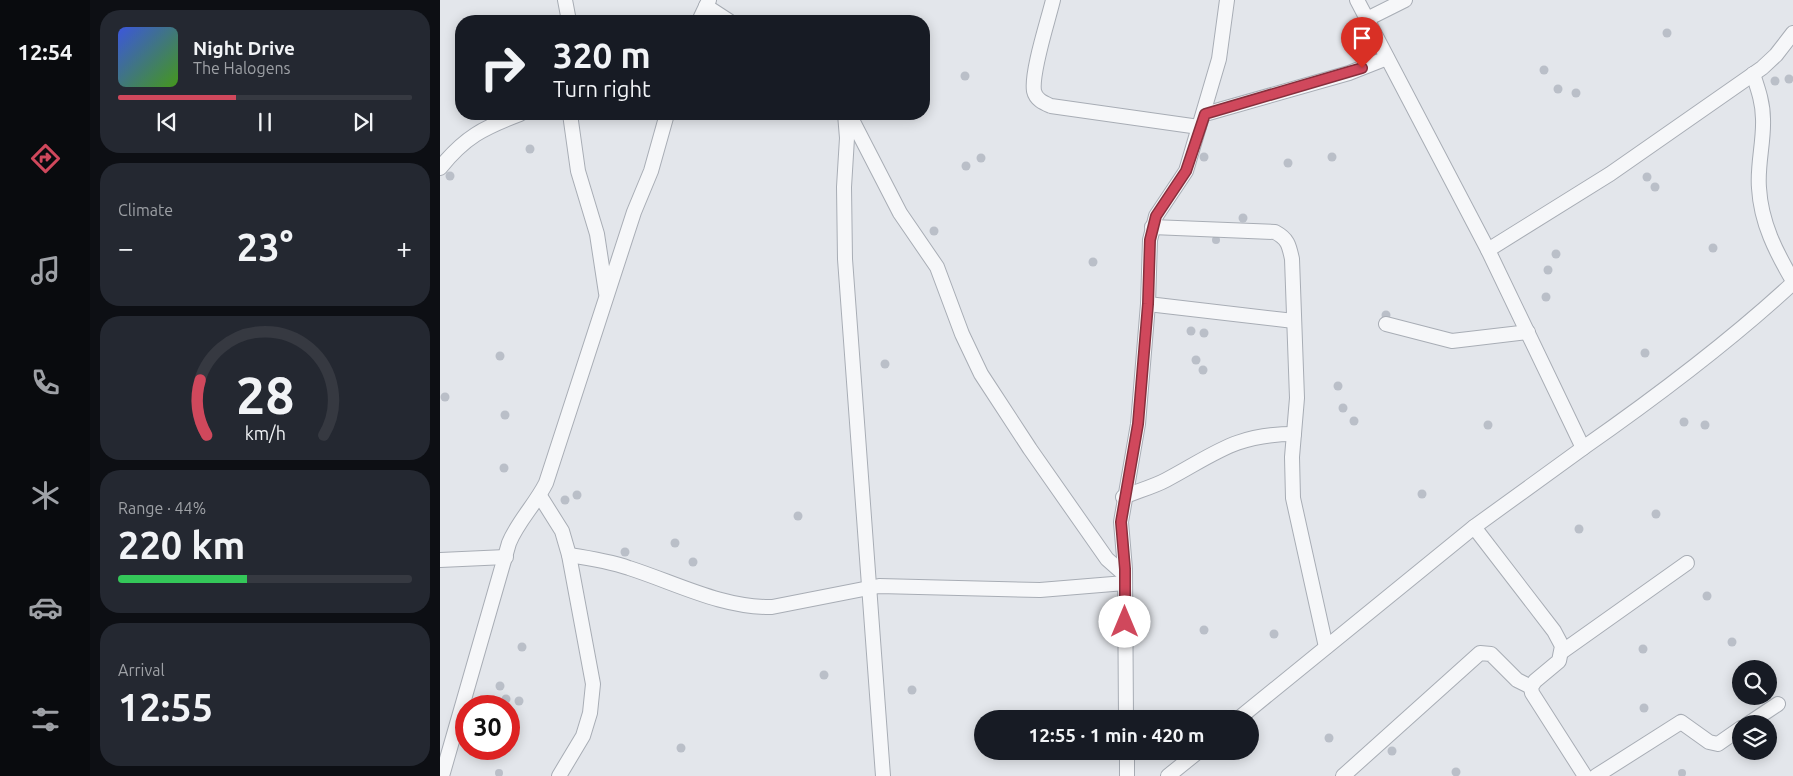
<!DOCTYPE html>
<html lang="en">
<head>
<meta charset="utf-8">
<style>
  :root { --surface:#171b24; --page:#242831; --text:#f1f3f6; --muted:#9ea1a6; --line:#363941; --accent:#d0485c }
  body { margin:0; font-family:Ubuntu,sans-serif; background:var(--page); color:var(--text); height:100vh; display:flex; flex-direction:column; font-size:19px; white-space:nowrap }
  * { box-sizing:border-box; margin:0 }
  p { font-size:16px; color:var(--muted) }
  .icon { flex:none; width:28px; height:28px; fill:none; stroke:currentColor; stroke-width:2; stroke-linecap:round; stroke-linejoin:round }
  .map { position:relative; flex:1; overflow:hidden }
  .side { display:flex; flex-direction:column; gap:10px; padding:10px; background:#0d0f14; width:350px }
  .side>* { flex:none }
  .top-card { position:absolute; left:15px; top:15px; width:475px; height:105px; border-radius:20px; box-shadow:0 2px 12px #0003; background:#171b24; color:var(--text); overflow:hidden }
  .fabs { position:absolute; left:1292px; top:660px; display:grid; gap:10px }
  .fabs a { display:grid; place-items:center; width:45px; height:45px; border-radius:50%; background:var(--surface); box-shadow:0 2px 12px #0003; font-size:25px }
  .speed { position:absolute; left:15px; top:695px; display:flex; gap:10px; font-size:25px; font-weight:700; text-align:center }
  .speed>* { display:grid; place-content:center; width:65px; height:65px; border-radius:50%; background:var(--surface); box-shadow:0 2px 12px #0003; line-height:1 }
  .speed .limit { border:8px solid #d22; background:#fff; color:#111 }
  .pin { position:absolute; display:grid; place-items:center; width:42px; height:42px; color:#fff; margin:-51px -21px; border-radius:50% 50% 50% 0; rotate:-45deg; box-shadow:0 0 5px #0007 }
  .pin .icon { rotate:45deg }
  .me { position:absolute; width:55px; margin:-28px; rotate:0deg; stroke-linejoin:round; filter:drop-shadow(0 0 4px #0008) }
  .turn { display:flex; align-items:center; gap:18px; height:105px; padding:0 15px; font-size:22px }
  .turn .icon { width:65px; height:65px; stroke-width:2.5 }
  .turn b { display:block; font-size:35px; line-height:42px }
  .big { font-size:38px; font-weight:600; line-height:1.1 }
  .side .tile { flex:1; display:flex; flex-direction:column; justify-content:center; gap:8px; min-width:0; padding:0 18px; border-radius:20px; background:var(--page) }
  .side .dial { align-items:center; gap:0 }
  .dial svg { height:130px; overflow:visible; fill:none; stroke:var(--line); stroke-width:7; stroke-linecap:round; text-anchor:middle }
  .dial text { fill:var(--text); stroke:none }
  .song { display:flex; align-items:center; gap:15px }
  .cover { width:60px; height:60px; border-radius:8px; background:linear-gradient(135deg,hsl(230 70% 55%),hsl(100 70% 35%)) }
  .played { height:5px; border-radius:2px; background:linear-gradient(90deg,var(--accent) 40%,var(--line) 40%) }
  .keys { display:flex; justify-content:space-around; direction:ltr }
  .heat { display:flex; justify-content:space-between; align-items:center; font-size:28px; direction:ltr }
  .charge { height:8px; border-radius:4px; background:linear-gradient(90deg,#34c759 44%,var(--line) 0) }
  .trip { position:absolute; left:534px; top:710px; width:285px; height:50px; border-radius:25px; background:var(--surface); box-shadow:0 2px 12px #0003; font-weight:600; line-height:50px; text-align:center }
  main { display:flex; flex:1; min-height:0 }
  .dock { display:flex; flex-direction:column; width:90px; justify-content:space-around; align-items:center; background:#090b0e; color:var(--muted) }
  .dock .icon { width:35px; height:35px }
  .dock .selected { color:var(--accent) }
  .dock b { font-size:22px; color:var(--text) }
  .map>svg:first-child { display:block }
  .building { fill:#babfc8 }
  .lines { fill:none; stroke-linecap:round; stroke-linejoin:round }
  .minor-casing { stroke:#a8adb5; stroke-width:16 }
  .minor { stroke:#f6f7f9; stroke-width:14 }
  .route-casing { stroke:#872f3c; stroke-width:12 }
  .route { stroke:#d0485c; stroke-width:9 }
</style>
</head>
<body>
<main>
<nav class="dock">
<b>12:54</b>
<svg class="icon selected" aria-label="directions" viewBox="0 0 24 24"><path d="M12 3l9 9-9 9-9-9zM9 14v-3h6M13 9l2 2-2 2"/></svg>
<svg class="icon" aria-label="music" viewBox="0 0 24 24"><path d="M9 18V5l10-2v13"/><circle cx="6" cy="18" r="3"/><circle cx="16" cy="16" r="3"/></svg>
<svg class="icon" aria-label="phone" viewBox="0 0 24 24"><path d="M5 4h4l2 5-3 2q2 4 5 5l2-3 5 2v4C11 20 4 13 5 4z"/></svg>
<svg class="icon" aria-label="climate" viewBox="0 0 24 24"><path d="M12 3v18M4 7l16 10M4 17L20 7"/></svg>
<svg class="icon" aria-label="car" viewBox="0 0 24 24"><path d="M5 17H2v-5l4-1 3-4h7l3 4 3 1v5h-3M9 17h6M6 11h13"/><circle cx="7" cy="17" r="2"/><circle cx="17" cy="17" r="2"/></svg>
<svg class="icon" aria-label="filters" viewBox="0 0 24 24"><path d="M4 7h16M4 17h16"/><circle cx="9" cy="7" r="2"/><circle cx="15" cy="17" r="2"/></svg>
</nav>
<section class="side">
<div class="tile">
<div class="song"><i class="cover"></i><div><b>Night Drive</b><p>The Halogens</p></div></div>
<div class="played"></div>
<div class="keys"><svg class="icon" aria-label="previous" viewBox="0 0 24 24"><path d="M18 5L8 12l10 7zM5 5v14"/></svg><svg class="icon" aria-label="pause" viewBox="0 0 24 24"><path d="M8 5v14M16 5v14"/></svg><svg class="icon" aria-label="next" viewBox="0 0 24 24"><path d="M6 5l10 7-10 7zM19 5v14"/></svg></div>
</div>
<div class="tile"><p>Climate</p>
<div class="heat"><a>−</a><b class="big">23°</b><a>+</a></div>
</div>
<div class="tile dial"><svg viewBox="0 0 100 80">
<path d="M14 69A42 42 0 1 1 86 69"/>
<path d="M14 69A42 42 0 0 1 10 35" stroke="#d0485c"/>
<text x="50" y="56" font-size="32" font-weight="700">28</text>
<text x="50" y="72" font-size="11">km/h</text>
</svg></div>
<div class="tile"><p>Range · 44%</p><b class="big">220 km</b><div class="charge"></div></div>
<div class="tile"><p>Arrival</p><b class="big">12:55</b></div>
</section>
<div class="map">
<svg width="1353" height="776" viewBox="0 0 1353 776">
  <rect width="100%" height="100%" fill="#e3e6eb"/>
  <g class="building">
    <circle cx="1227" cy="33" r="4.5"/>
    <circle cx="1104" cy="70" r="4.5"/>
    <circle cx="525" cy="76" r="4.5"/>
    <circle cx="1349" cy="79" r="4.5"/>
    <circle cx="1335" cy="81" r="4.5"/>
    <circle cx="1118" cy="89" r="4.5"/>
    <circle cx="1136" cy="93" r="4.5"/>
    <circle cx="90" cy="149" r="4.5"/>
    <circle cx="764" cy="157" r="4.5"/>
    <circle cx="892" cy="157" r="4.5"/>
    <circle cx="541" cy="158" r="4.5"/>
    <circle cx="848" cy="163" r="4.5"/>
    <circle cx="526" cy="166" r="4.5"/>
    <circle cx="10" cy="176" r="4.5"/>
    <circle cx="1207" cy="177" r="4.5"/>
    <circle cx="1215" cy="187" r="4.5"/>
    <circle cx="803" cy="218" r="4.5"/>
    <circle cx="494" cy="231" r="4.5"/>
    <circle cx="776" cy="240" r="4"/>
    <circle cx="1273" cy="248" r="4.5"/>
    <circle cx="1116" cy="254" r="4.5"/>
    <circle cx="653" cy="262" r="4.5"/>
    <circle cx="1108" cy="270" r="4.5"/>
    <circle cx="1106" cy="297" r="4.5"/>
    <circle cx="946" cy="315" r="4.5"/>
    <circle cx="751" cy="331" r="4.5"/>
    <circle cx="764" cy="333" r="4.5"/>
    <circle cx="1205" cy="353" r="4.5"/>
    <circle cx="60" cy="356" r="4.5"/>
    <circle cx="756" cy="360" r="4.5"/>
    <circle cx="445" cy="364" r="4.5"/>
    <circle cx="763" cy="370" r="4.5"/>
    <circle cx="898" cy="386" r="4.5"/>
    <circle cx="5" cy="397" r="4.5"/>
    <circle cx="903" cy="408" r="4.5"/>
    <circle cx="65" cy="415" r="4.5"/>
    <circle cx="914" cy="421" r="4.5"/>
    <circle cx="1244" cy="422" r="4.5"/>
    <circle cx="1265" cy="425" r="4.5"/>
    <circle cx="1048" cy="425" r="4.5"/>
    <circle cx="64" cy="468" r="4.5"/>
    <circle cx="982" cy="494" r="4.5"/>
    <circle cx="137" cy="495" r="4.5"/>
    <circle cx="125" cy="500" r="4.5"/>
    <circle cx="1216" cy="514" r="4.5"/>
    <circle cx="358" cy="516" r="4.5"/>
    <circle cx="1139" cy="529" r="4.5"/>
    <circle cx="235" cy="543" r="4.5"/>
    <circle cx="185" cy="552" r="4.5"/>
    <circle cx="253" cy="562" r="4.5"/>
    <circle cx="1267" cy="596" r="4.5"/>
    <circle cx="764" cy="630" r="4.5"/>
    <circle cx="834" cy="634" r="4.5"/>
    <circle cx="1292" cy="642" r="4.5"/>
    <circle cx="82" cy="647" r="4.5"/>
    <circle cx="1203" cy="649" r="4.5"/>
    <circle cx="384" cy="675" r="4.5"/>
    <circle cx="60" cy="686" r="4.5"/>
    <circle cx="472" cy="690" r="4.5"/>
    <circle cx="66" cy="699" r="4.5"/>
    <circle cx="79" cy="701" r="4.5"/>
    <circle cx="56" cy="703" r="4"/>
    <circle cx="1204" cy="708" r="4.5"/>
    <circle cx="889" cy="738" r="4.5"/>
    <circle cx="241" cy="748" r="4.5"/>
    <circle cx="952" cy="751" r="4.5"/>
    <circle cx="1016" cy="772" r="4.5"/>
    <circle cx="59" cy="773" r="4"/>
    <circle cx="1242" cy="773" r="4"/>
  </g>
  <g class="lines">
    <g class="minor-casing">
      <g id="minor">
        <path d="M125,0L129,21"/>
        <path d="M613,0C608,21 591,72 594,91C596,100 604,103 611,106L759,127"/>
        <path d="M266,6L289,21"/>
        <path d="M927,19L965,0"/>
        <path d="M259,21L269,0"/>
        <path d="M1313,74C1318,89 1323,103 1323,119C1324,142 1317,165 1319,188C1321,223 1336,252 1353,281"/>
        <path d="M130,114L138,171L157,234L166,293"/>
        <path d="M405,114L407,138L404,187L405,259L443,776"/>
        <path d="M409,114L460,213L497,267L522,334L541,374L590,449L667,559L685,575"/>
        <path d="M765,114L909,73L947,58"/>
        <path d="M0,168C25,137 43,128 80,114"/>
        <path d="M712,227L835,232C848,239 849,245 852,259L857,398L852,457L853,498L886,647"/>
        <path d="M1048,250L1170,174L1322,68L1336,55L1353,33"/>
        <path d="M708,304L854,321"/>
        <path d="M946,324L1012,341L1088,332"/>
        <path d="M1143,448C1216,397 1287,344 1353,283"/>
        <path d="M100,496L122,531L129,555L153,684L150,713L143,736L119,776"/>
        <path d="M683,497C697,491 713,487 726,480C775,454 795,434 854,434"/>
        <path d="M1034,527L1114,631L1122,646L1119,661L1095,681L1091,687L1092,693L1145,776"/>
        <path d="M129,555C149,558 169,561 189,568C236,583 282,608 332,607L439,586L600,590L685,583"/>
        <path d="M0,560L66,557"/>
        <path d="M1123,651L1247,563"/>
        <path d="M686,719L685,569L681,522L698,424L708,304L710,240L716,216L746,171L779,59L787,0"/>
        <path d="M798,719L1034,527L1143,448L1048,250L917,0"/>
        <path d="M1308,724L1338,704"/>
        <path d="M687,751V776"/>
        <path d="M2,776L69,543C78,521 95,505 106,483L194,212L211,171L227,114"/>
        <path d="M728,776L759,751"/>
        <path d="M903,776L1040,653L1051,654L1077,680L1091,687"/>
        <path d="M1156,776L1241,722L1269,742L1278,744L1301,728"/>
      </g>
    </g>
    <use href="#minor" class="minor"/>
  </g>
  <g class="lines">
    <g class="route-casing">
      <path id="route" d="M685,622V569L681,522L698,424L708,304L710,240L716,216L746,171L765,114L922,68"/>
    </g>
    <use href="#route" class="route"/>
  </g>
</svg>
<div class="fabs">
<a><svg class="icon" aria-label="search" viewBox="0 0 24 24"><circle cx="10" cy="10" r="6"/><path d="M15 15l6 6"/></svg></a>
<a><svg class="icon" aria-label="layers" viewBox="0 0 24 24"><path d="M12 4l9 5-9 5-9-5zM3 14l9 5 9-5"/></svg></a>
</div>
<div class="speed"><div class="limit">30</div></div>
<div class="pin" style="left:922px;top:68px;background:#d93025"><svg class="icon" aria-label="arrive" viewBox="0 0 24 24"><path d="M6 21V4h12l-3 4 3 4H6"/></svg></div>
<svg class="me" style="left:685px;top:622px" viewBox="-20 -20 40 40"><circle r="19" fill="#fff"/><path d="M0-13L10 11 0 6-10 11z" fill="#d0485c"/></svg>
<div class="trip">12:55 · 1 min · 420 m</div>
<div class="top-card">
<div class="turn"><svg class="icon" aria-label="right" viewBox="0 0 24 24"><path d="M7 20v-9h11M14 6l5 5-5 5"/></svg><div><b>320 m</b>Turn right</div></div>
</div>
</div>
</main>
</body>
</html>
